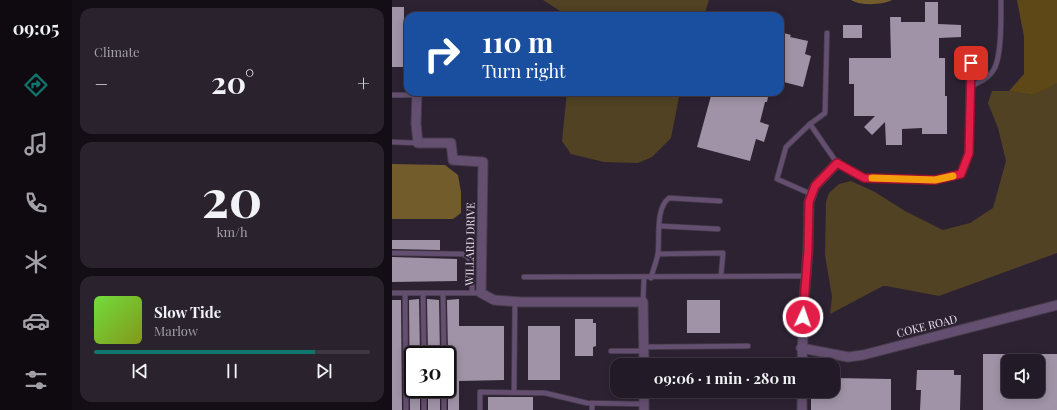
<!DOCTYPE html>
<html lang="en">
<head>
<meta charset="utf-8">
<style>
  :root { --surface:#221a26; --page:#2a232e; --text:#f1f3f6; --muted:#a2a1a7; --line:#3f3843; --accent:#0f766e }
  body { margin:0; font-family:"Playfair Display",serif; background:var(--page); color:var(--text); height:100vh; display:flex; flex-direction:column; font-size:15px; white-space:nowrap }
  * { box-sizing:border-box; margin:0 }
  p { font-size:13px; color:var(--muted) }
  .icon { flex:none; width:22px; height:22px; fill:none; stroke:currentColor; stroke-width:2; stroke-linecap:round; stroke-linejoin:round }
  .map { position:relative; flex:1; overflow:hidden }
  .sheet { display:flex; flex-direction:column; gap:8px; padding:8px; background:#130e15; width:320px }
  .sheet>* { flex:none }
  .top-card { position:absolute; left:12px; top:12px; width:380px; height:84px; border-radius:12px; box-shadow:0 2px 10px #0003,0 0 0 1px var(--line); background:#1a4fa0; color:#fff; overflow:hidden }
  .buttons { position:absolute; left:609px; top:354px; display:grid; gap:8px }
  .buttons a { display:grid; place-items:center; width:44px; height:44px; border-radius:8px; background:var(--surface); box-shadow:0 2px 10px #0003,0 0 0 1px var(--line); font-size:20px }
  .speed { position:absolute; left:12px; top:346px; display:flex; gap:8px; font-size:20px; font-weight:700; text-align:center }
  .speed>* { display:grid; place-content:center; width:52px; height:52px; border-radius:50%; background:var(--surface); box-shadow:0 2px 10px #0003,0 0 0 1px var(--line); line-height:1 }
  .speed .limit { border:2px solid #111; border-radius:6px; background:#fff; color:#111 }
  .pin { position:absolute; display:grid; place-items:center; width:34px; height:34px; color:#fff; margin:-17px; border-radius:8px; box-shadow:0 2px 6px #0006 }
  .me { position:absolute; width:44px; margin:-22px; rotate:3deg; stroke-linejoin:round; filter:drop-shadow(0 0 3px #0008) }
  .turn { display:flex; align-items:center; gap:14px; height:84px; padding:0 12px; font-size:18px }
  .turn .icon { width:52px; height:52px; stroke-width:2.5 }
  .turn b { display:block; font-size:28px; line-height:34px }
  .big { font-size:30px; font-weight:700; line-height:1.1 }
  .sheet .card { flex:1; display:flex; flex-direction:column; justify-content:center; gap:6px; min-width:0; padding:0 14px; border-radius:12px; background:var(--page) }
  .sheet .dial { align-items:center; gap:0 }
  .dial b { font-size:52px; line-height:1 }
  .song { display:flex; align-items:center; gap:12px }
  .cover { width:48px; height:48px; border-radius:6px; background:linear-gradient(135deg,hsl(100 70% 55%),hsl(70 70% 35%)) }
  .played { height:4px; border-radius:2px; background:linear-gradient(90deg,var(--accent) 80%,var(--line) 80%) }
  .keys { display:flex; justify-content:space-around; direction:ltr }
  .heat { display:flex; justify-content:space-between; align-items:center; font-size:22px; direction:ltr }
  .trip { position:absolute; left:218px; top:358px; width:230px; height:40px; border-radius:12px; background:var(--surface); box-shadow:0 2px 10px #0003,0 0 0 1px var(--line); font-weight:700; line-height:40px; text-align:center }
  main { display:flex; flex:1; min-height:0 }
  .menu { display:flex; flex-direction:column; width:72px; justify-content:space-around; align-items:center; background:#0e0a0f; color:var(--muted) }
  .menu .icon { width:28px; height:28px }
  .menu .active { color:var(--accent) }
  .menu b { font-size:18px; color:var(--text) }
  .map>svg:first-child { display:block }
  .green { fill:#514223 }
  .forest { fill:#5f4817 }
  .water { fill:#735c2c }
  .building { fill:#a093a7 }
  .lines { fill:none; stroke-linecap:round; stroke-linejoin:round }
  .service-casing { stroke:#483d4c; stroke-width:6 }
  .minor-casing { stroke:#483d4c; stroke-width:11 }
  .service { stroke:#654f71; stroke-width:4.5 }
  .minor { stroke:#654f71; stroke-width:9 }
  .route-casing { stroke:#92132f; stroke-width:10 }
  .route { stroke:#e11d48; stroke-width:7 }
  .slow { stroke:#f59e0b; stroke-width:7 }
  .labels { text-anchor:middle; stroke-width:4; stroke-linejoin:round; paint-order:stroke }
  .street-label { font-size:11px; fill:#ece5ef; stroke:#2d2232 }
</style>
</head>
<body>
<main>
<nav class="menu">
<b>09:05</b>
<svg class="icon active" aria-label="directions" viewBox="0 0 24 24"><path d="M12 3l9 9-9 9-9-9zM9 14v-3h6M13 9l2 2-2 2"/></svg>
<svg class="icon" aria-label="music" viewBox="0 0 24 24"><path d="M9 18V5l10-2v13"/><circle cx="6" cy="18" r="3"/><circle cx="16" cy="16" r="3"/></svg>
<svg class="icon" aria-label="phone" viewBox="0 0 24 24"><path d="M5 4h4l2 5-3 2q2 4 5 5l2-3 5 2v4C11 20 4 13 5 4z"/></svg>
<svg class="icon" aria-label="climate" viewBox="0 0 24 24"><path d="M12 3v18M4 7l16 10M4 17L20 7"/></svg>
<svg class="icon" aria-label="car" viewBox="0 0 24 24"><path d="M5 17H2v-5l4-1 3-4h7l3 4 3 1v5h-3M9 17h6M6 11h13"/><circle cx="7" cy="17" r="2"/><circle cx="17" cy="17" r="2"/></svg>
<svg class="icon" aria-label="filters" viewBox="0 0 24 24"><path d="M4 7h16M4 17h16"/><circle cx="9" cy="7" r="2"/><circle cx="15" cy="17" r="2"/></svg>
</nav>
<section class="sheet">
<div class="card"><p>Climate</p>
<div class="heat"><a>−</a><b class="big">20°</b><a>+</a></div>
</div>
<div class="card dial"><b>20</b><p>km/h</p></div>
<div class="card">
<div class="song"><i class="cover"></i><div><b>Slow Tide</b><p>Marlow</p></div></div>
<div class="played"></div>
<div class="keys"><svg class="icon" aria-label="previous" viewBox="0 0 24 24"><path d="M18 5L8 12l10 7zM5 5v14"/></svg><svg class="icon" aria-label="pause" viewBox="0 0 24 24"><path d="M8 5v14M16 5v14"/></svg><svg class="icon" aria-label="next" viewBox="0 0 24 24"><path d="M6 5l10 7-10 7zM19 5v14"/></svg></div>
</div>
</section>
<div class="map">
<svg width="665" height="410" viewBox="0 0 665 410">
  <rect width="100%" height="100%" fill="#2d2232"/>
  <g class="green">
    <path d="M151,0H317L312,16H176Z"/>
    <path d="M664,83H665V253L547,296L494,286H491L438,314L440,297L433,255L434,202L437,193L447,184L459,181L483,192L513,211L551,230L578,223L601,208L614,161L606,128L596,103L600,91H617L640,95Z"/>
    <path d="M175,92H288L279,138L260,157L246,163L212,162L179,154L170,141Z"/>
  </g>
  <path class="forest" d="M625,0H665V83L654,89L640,95L617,91L632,74V37Z"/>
  <g class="water">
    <path d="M459,0H500C491,5 468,6 459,0Z"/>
    <path d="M0,164L53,165L66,175L69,192V213L61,219H0Z"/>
  </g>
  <g class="building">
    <path d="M533,2H546V24L569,25V37L547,38V58H553V96H555V134H530V128L510,129V145H494L493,122L480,135L472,127L483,116H462V84H457V58H499L498,17H509V22H533Z"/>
    <path d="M0,7H12V48L14,49V67H0Z"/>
    <rect x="451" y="25" width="19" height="13"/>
    <path d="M388,32L399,35L398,37L416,41L413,54L419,56L411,87L388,81Z"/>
    <path d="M320,92H377L375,102H373L368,122L377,125L372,142L364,139L358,161L305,147Z"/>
    <path d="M0,240H48V250L0,249Z"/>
    <path d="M0,257L65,259V281L0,282Z"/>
    <path d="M27,299L28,355H21V389H28V410H18L17,300Z"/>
    <path d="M35,299L47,300L48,355H36Z"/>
    <path d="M67,299V326H112V380L67,381V410H56V389H59L58,355H56L55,300Z"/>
    <path d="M0,300H9L10,410H0Z"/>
    <rect x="295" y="300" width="33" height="33"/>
    <path d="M183,319H201V323H204V346L201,347V356H183Z"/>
    <rect x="136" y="326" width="32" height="54"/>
    <path d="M591,354H616V391H646V354H665V410H591Z"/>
    <path d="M525,370H562V375H569L568,410H528L529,390H524Z"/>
    <path d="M441,378L499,379V410H419V391H441Z"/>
    <rect x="36" y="389" width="12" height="21"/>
    <rect x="96" y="397" width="45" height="13"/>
  </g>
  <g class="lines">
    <g class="service-casing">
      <g id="service">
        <path d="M579,86V51"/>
        <path d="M0,95H25"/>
        <path d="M418,124L433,113L435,33"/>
        <path d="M0,142L26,143"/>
        <path d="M419,194L385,179L394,147L418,124L445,163L472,178L543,180L569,174L577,153L579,86C588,82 597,78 602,69C610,56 609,16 609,0"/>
        <path d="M268,226L326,229"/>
        <path d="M0,253L71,254L76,257L80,267V293"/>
        <path d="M266,254L331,253L329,276"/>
        <path d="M132,277L414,276"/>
        <path d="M259,278C261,269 265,261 266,253C268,237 263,209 277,198L328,201"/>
        <path d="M0,293H89"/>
        <path d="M13,293L14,410"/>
        <path d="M31,293L32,355"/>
        <path d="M51,293L52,355"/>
        <path d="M251,302L252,278"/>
        <path d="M251,347L356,346"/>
        <path d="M219,351H252"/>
        <path d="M32,389V410"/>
        <path d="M52,389V410"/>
        <path d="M122,392L123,301"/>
        <path d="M88,410V392L153,393L195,403L252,404"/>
        <path d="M200,410V403"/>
      </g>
    </g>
    <g class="minor-casing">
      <g id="minor">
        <path d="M25,92L24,124L26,143H59L61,160L91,162L89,293L102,300L129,302H251L252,365"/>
        <path d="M409,348L456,357L471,355L665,305"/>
        <path d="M410,365L412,301L416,250L417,202L423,186L445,163"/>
        <path d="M252,391V410"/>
        <path d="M410,391V410"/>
      </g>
    </g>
    <use href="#service" class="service"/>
    <use href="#minor" class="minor"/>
  </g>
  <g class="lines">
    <g class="route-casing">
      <path id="route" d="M411,317L416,250L417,202L423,186L445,163L472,178L543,180L569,174L577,153L579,63"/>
    </g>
    <use href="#route" class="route"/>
    <path class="slow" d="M480,178L543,180L561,176"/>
  </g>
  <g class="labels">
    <g class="street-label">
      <text transform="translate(78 244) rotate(-89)" y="4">WILLARD DRIVE</text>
      <text transform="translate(535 326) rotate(-14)" y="4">COKE ROAD</text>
    </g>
  </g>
</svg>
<div class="buttons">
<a><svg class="icon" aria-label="sound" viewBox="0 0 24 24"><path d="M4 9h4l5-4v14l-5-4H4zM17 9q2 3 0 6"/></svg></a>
</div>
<div class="speed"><div class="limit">30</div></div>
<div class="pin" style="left:579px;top:63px;background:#d93025"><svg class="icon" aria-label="arrive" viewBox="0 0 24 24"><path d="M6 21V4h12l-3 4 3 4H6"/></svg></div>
<svg class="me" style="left:411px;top:317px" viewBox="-20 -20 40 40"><circle r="17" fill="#e11d48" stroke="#fff" stroke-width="3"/><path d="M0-11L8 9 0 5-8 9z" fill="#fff"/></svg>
<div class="trip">09:06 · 1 min · 280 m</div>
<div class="top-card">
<div class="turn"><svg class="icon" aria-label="right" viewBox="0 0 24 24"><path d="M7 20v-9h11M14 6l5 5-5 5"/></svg><div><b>110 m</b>Turn right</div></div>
</div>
</div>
</main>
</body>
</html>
